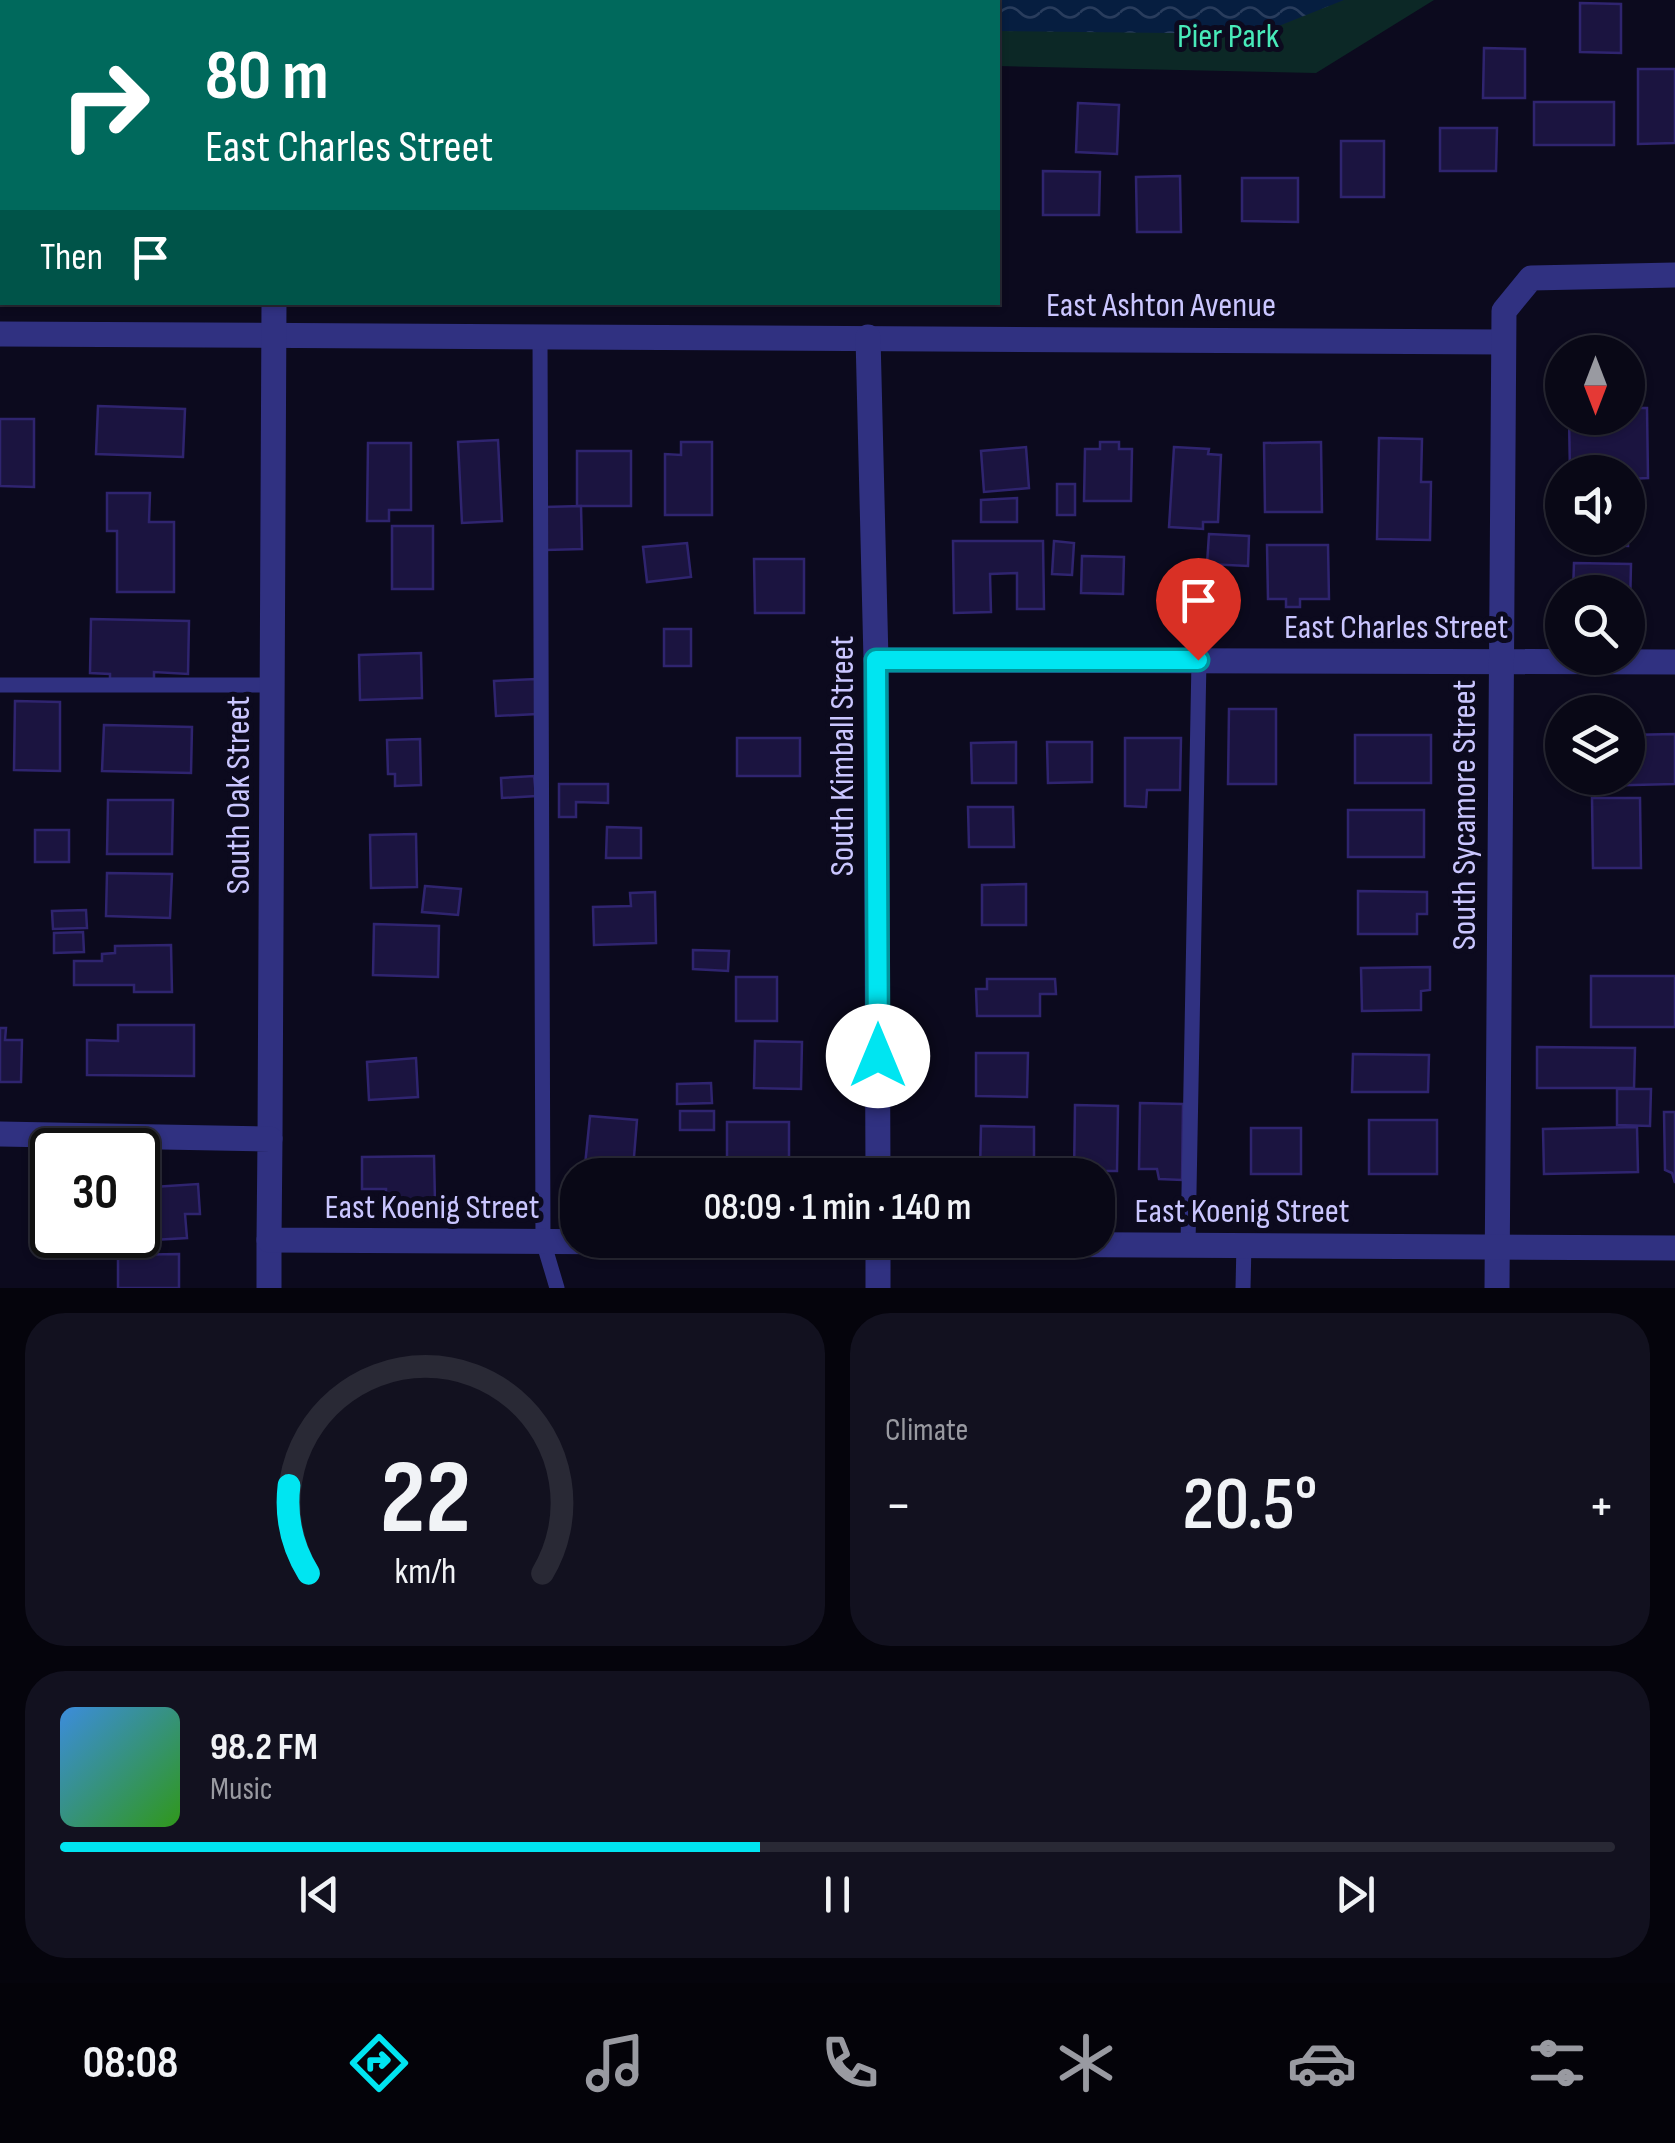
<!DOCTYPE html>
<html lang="en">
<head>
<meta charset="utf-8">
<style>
  :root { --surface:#090816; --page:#12111f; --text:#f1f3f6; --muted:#999aa1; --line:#292935; --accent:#00e5f1 }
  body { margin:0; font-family:"Sofia Sans Condensed",sans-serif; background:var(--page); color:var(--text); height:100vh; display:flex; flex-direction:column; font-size:38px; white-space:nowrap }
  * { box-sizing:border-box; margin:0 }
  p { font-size:32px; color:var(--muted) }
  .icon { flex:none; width:55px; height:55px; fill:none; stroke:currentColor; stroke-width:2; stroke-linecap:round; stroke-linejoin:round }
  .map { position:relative; height:1288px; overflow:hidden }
  .side { display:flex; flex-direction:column; gap:25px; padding:25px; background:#05040c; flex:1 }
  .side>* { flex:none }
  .guide { position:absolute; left:0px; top:0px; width:1000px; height:305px; box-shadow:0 2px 8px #0004,0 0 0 2px var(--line); background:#00695c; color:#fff; overflow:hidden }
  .needle { width:65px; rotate:180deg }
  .buttons { position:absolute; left:1545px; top:335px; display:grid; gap:20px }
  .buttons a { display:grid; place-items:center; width:100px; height:100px; border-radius:50%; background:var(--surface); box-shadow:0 2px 8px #0004,0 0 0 2px var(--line); font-size:50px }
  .speed { position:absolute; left:30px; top:1128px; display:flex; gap:20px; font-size:50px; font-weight:700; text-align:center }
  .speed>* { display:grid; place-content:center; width:130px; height:130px; border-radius:50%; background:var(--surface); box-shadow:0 2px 8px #0004,0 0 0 2px var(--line); line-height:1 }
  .speed .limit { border:5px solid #111; border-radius:15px; background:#fff; color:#111 }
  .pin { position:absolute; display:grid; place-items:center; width:85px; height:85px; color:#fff; margin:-102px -42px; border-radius:50% 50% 50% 0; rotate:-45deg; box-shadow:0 0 10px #0007 }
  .pin .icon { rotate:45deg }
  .me { position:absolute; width:110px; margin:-55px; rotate:0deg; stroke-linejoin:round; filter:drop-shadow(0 0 8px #0008) }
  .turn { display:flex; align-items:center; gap:35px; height:210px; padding:0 40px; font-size:45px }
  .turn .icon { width:130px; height:130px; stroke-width:2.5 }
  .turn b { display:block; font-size:70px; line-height:85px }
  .then { display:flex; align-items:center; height:95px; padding:0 40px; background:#0003; gap:20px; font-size:38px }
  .big { font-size:75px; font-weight:600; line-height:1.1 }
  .side .tile { flex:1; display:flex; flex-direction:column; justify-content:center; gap:15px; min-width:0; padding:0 35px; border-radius:40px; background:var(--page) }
  .side .dial { align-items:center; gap:0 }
  .dial svg { height:260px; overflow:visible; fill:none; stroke:var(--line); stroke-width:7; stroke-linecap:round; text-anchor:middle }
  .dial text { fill:var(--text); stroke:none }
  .song { display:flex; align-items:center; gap:30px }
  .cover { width:120px; height:120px; border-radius:15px; background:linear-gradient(135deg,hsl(210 70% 55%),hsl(110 70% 35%)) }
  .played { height:10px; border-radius:5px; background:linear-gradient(90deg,var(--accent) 45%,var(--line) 45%) }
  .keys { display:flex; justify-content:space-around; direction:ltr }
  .heat { display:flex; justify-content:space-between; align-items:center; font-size:55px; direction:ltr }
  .side .tiles { flex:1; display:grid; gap:25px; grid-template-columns:1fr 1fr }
  .tile:last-child { grid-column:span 2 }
  .trip { position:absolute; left:560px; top:1158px; width:555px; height:100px; border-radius:40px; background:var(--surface); box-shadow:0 2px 8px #0004,0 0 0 2px var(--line); font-weight:600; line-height:100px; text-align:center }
  .tabs { display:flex; height:160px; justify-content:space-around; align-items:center; background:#040309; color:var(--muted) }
  .tabs .icon { width:70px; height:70px }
  .tabs .selected { color:var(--accent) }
  .tabs b { font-size:45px; color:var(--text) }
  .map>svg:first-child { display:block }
  .park { fill:#0c2826 }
  .water { fill:url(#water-waves) }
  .building { fill:#1b1440; stroke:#2f246f; stroke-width:2.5 }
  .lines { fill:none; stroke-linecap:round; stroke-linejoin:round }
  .service { stroke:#303181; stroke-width:15 }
  .minor { stroke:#303181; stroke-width:25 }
  .tertiary { stroke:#303181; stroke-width:25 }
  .route-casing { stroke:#00959d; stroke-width:25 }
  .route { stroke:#00e5f1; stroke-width:18 }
  .labels { text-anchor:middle; stroke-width:10; stroke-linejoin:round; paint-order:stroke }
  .park-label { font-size:35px; fill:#48eab9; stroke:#0c0a1e }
  .street-label { font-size:35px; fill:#cac6ff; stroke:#0c0a1e }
</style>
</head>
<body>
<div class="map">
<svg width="1675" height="1288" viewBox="0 0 1675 1288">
  <defs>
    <pattern id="water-waves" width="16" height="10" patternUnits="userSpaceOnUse" patternTransform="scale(2.5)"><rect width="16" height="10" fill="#061e40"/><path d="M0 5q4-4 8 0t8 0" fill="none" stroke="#293d5d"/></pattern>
  </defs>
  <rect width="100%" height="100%" fill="#0c0a1e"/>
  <g class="park">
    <path d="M0,0H221L2,2V249Z"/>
    <path d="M297,0H1434L1316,73L998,66V2Z"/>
  </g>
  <path class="water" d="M686,0H1344L1259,34L998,31V2Z"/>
  <g class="building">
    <path d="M1580,3L1621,4V53L1580,52Z"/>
    <path d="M1484,48L1525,49V98H1483Z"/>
    <path d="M1638,69H1675V143L1638,144Z"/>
    <rect x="1534" y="102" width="80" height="43"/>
    <path d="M1078,103L1119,105L1117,154L1076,152Z"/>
    <path d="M1440,128H1497L1496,171H1440Z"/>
    <rect x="1341" y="141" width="43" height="56"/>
    <path d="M1043,171L1100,172L1099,215H1043Z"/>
    <path d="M1180,176L1181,232H1137L1136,177Z"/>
    <path d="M1242,178H1298V222L1242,221Z"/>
    <path d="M1628,398L1630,408H1647L1648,478L1628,479V472H1570L1569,418H1628Z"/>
    <path d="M98,406L185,409L183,457L96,454Z"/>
    <path d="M0,419H34V487L0,486Z"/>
    <path d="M1379,438L1422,439L1421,482H1431L1430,540L1377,539Z"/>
    <path d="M498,440L502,521L462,523L458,442Z"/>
    <path d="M681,442H712V515H665V454L681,455Z"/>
    <path d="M1100,442H1119V449H1132L1131,501H1084L1085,449H1100Z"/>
    <path d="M1321,442L1322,512H1265L1264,443Z"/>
    <path d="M368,443H411V510H389V521H367Z"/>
    <path d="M1026,447L1029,488L984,492L981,451Z"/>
    <path d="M1174,447L1209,449L1208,454L1221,455L1218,522H1203V529L1169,527Z"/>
    <rect x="577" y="451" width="54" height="55"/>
    <rect x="1057" y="484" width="18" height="31"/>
    <path d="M107,493H150L149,522H174V592H117V531H107Z"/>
    <path d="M1017,498V522H981V500Z"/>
    <path d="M581,506L582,549L546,550L545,507Z"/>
    <rect x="392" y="526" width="41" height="63"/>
    <path d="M1628,526V546L1587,545V538H1628Z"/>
    <path d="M1209,534L1249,536L1248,566L1207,564Z"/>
    <path d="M953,541H1043L1044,609H1017V573L990,574L991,612L954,613Z"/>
    <path d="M1054,541L1074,543L1072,575L1052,574Z"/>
    <path d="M687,543L691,577L647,582L643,547Z"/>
    <path d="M1267,545H1328L1329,599H1300V607H1286V599H1268Z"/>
    <path d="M1082,556L1124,557L1123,594L1081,593Z"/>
    <path d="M754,559H804V613H755Z"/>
    <path d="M1574,563L1631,564L1630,608L1628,592H1573Z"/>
    <path d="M91,619L189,621L188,674L154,672V679H110V674L90,673Z"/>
    <rect x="664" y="629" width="27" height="37"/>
    <path d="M421,653L422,698L360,700L359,655Z"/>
    <path d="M536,679L537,714L496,716L494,681Z"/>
    <path d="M15,701L60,702V771L14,770Z"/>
    <path d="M1229,709H1276V784H1228Z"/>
    <path d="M104,725L192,727L191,773L102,771Z"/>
    <path d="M1675,734V784L1592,786V778H1628V735Z"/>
    <rect x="1355" y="735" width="76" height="48"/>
    <rect x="737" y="738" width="63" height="38"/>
    <path d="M1125,738H1181L1180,790H1147L1146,807L1125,806Z"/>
    <path d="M420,739L421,785L395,786V774H388L387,740Z"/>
    <path d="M1016,742V783H972L971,743Z"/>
    <path d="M1047,742H1092V782L1048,783Z"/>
    <path d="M534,776L536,796L502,798L501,778Z"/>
    <path d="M559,784H608V803L576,802V817H559Z"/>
    <path d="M1592,798H1640L1641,868H1593Z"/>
    <path d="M108,800H173L172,854H107Z"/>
    <path d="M968,807H1013L1014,847H969Z"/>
    <rect x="1348" y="810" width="76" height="47"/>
    <path d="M607,827L641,828V858H606Z"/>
    <rect x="35" y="830" width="34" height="32"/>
    <path d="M416,834L417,887L371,888L370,835Z"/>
    <path d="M107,873L172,874L170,918L106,916Z"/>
    <path d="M1026,884V925H982V885Z"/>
    <path d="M425,886L461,889L458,915L422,912Z"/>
    <path d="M1358,891L1427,892V914H1417V934H1358Z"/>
    <path d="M655,892L656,943L594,945L593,907L631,906L630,893Z"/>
    <path d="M86,910L87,928L53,929L52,911Z"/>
    <path d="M374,924L439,926L438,977L373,975Z"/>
    <path d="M83,932L84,952L54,953V933Z"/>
    <path d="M171,945L172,992H134V985H74V961H102V954L115,953V946Z"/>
    <path d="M693,950L729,951L728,971L693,969Z"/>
    <path d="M1430,967V990L1421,991V1010L1362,1011L1361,968Z"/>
    <rect x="1591" y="976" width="84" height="51"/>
    <rect x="736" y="977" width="41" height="44"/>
    <path d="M987,979H1055L1056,994H1040V1016H977L976,989H987Z"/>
    <path d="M118,1025H194V1076L87,1075V1040L118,1041Z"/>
    <path d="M0,1028H6L5,1040H22L21,1082H0Z"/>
    <path d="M755,1041L802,1042L801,1089L754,1088Z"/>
    <path d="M1537,1047L1635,1048L1634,1088H1537Z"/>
    <path d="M976,1053H1028L1027,1097L976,1096Z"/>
    <path d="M1353,1054L1429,1055L1428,1092H1352Z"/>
    <path d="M416,1058L418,1097L369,1100L367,1062Z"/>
    <path d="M711,1083L712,1103L677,1104V1084Z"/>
    <path d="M1617,1089H1651L1650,1126L1617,1125Z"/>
    <path d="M1140,1103L1183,1104L1182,1180L1159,1179L1157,1169H1139Z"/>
    <path d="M1075,1105L1118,1106L1117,1171H1099L1098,1177L1074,1175Z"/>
    <rect x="680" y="1111" width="34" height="19"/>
    <path d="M1664,1112H1675V1183L1672,1173L1665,1170Z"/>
    <path d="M590,1116L637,1120L633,1169L585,1165Z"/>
    <rect x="1369" y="1120" width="68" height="54"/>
    <rect x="727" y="1122" width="62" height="44"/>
    <path d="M981,1126L1034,1127V1173L980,1172Z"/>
    <path d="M1637,1127L1638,1172L1544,1174L1543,1129Z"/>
    <rect x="1251" y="1128" width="50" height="46"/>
    <path d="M434,1156L435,1202L386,1203V1189H362V1157Z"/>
    <path d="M198,1184L200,1214H185L187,1238L118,1242V1235H138V1188Z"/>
    <path d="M179,1254V1288H118V1255Z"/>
  </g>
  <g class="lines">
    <g class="service">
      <path d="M540,336L543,1241L557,1288"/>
      <path d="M0,685H272"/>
      <path d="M1188,1244L1199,660"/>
      <path d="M1243,1288L1244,1244"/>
    </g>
    <g class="minor">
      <path d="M275,2V0"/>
      <path d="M0,334L1503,342"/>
      <path d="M868,337L876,660L878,1175"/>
      <path d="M876,660L1675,662"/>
      <path d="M270,1139L274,302"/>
      <path d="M269,1240V1288"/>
      <path d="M878,1288V1240"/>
      <path d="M1497,1288L1504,311L1531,278L1675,275"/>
    </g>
    <path class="tertiary" d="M0,1134L270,1139L269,1240L1675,1248"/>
  </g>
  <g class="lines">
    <g class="route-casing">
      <path id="route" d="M878,1056L876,660H1198"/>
    </g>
    <use href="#route" class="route"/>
  </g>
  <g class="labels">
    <g class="park-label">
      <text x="1228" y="47">Pier Park</text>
    </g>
    <g class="street-label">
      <text x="1161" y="316">East Ashton Avenue</text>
      <text x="1396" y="638">East Charles Street</text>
      <text transform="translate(841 756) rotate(-90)" y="12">South Kimball Street</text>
      <text transform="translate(237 795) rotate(-90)" y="12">South Oak Street</text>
      <text transform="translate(1463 815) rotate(-90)" y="12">South Sycamore Street</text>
      <text x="432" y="1218">East Koenig Street</text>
      <text x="1242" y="1222">East Koenig Street</text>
    </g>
  </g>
</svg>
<div class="buttons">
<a><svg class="needle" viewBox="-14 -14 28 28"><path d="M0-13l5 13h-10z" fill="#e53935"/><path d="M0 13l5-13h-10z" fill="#999aa1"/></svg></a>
<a><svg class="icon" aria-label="sound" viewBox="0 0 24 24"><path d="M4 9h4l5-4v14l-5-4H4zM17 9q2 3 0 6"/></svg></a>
<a><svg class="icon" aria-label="search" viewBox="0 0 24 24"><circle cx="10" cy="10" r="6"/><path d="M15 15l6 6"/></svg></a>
<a><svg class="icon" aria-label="layers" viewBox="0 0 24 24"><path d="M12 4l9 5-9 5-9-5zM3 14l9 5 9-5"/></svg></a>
</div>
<div class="speed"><div class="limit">30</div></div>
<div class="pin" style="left:1198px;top:660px;background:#d93025"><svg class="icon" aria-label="arrive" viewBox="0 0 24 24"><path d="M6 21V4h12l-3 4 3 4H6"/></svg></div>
<svg class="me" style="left:878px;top:1056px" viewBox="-20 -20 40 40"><circle r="19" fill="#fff"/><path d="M0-13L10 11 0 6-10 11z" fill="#00e5f1"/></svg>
<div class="trip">08:09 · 1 min · 140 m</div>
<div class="guide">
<div class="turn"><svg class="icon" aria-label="right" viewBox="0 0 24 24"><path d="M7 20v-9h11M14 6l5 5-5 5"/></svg><div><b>80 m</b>East Charles Street</div></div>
<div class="then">Then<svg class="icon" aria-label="arrive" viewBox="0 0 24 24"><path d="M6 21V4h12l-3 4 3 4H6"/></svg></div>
</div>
</div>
<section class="side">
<div class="tiles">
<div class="tile dial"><svg viewBox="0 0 100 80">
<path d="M14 69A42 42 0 1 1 86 69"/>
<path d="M14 69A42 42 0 0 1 8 42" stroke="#00e5f1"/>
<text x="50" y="56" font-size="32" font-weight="700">22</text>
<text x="50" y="72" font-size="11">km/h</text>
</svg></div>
<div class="tile"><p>Climate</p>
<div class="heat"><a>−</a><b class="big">20.5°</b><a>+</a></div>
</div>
<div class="tile">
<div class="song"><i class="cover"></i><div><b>98.2 FM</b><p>Music</p></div></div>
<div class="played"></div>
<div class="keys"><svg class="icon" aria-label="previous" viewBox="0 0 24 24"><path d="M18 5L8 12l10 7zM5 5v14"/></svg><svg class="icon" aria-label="pause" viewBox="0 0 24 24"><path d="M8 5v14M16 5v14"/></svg><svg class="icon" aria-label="next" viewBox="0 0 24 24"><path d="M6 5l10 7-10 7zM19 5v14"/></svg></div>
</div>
</div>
</section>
<nav class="tabs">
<b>08:08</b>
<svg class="icon selected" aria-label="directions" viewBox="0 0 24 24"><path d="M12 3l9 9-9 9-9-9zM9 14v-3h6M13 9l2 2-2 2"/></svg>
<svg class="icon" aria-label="music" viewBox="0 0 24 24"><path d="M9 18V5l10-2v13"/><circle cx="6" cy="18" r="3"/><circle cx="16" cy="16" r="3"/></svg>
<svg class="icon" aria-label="phone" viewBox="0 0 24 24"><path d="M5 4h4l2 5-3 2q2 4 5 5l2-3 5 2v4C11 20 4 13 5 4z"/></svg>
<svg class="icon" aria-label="climate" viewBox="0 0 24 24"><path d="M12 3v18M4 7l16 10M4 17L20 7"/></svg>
<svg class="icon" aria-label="car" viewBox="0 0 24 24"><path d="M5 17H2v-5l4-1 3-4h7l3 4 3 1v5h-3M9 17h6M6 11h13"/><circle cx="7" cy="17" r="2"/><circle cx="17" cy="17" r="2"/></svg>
<svg class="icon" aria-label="filters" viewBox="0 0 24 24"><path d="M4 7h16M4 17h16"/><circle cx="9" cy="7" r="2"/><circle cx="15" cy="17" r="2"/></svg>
</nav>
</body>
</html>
